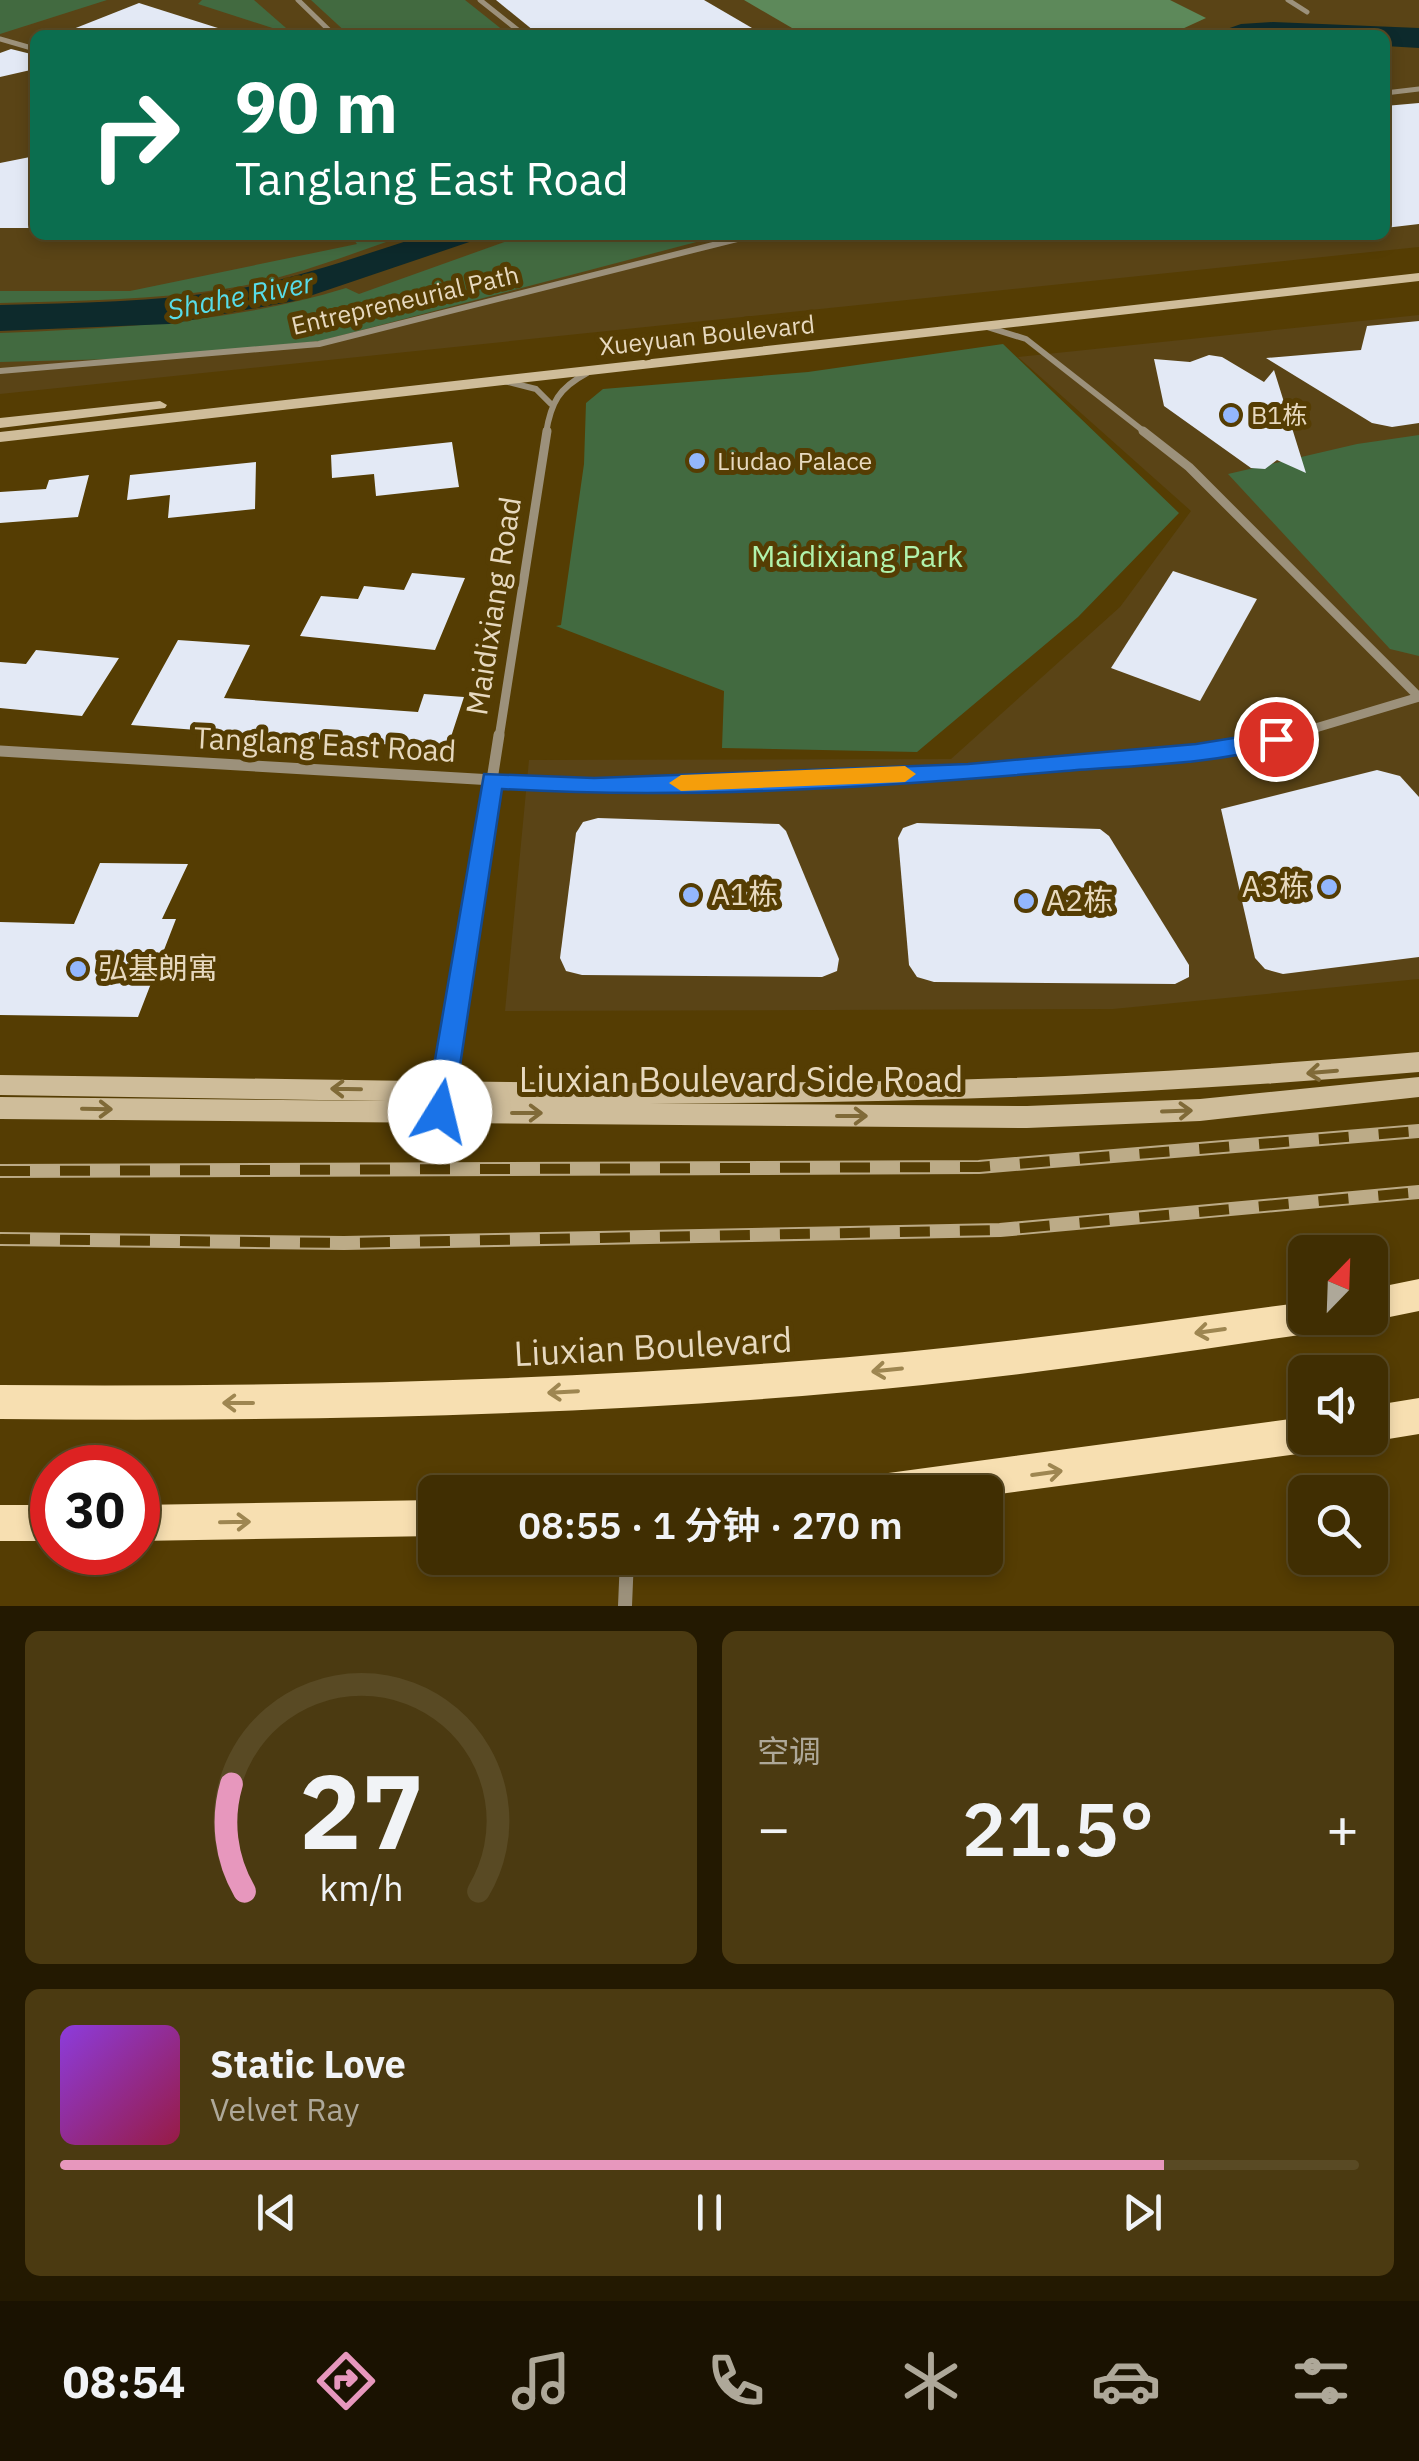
<!DOCTYPE html>
<html lang="zh">
<head>
<meta charset="utf-8">
<style>
  :root { --surface:#402e02; --page:#4b3a11; --text:#f1f3f6; --muted:#aea899; --line:#594a24; --accent:#e797bd }
  body { margin:0; font-family:"IBM Plex Sans","Noto Sans SC",sans-serif; background:var(--page); color:var(--text); height:100vh; display:flex; flex-direction:column; font-size:38px; white-space:nowrap }
  * { box-sizing:border-box; margin:0 }
  p { font-size:32px; color:var(--muted) }
  .icon { flex:none; width:55px; height:55px; fill:none; stroke:currentColor; stroke-width:2; stroke-linecap:round; stroke-linejoin:round }
  .map { position:relative; height:1606px; overflow:hidden }
  .details { display:flex; flex-direction:column; gap:25px; padding:25px; background:#231901; flex:1 }
  .details>* { flex:none }
  .top-card { position:absolute; left:30px; top:30px; width:1360px; height:210px; border-radius:15px; box-shadow:0 5px 15px #0003,0 0 0 2px var(--line); background:#0b6e4f; color:#fff; overflow:hidden }
  .needle { width:65px; rotate:23deg }
  .controls { position:absolute; left:1288px; top:1235px; display:grid; gap:20px }
  .controls a { display:grid; place-items:center; width:100px; height:100px; border-radius:15px; background:var(--surface); box-shadow:0 5px 15px #0003,0 0 0 2px var(--line); font-size:50px }
  .speed { position:absolute; left:30px; top:1445px; display:flex; gap:20px; font-size:50px; font-weight:700; text-align:center }
  .speed>* { display:grid; place-content:center; width:130px; height:130px; border-radius:50%; background:var(--surface); box-shadow:0 5px 15px #0003,0 0 0 2px var(--line); line-height:1 }
  .speed .limit { border:15px solid #d22; background:#fff; color:#111 }
  .pin { position:absolute; display:grid; place-items:center; width:85px; height:85px; color:#fff; margin:-42px; border:5px solid #fff; border-radius:50%; box-shadow:0 2px 10px #0007 }
  .me { position:absolute; width:110px; margin:-55px; rotate:9deg; stroke-linejoin:round; filter:drop-shadow(0 0 8px #0008) }
  .turn { display:flex; align-items:center; gap:35px; height:210px; padding:0 40px; font-size:45px }
  .turn .icon { width:130px; height:130px; stroke-width:2.5 }
  .turn b { display:block; font-size:70px; line-height:85px }
  .big { font-size:75px; font-weight:600; line-height:1.1 }
  .details .tile { flex:1; display:flex; flex-direction:column; justify-content:center; gap:15px; min-width:0; padding:0 35px; border-radius:15px; background:var(--page) }
  .details .dial { align-items:center; gap:0 }
  .dial svg { height:260px; overflow:visible; fill:none; stroke:var(--line); stroke-width:7; stroke-linecap:round; text-anchor:middle }
  .dial text { fill:var(--text); stroke:none }
  .song { display:flex; align-items:center; gap:30px }
  .cover { width:120px; height:120px; border-radius:15px; background:linear-gradient(135deg,hsl(270 70% 55%),hsl(340 70% 35%)) }
  .played { height:10px; border-radius:5px; background:linear-gradient(90deg,var(--accent) 85%,var(--line) 85%) }
  .keys { display:flex; justify-content:space-around; direction:ltr }
  .heat { display:flex; justify-content:space-between; align-items:center; font-size:55px; direction:ltr }
  .details .tiles { flex:1; display:grid; gap:25px; grid-template-columns:1fr 1fr }
  .tile:last-child { grid-column:span 2 }
  .trip { position:absolute; left:418px; top:1475px; width:585px; height:100px; border-radius:15px; background:var(--surface); box-shadow:0 5px 15px #0003,0 0 0 2px var(--line); font-weight:600; line-height:100px; text-align:center }
  .menu { display:flex; height:160px; justify-content:space-around; align-items:center; background:#1a1201; color:var(--muted) }
  .menu .icon { width:70px; height:70px }
  .menu .active { color:var(--accent) }
  .menu b { font-size:45px; color:var(--text) }
  .map>svg:first-child { display:block }
  .built { fill:#5a4416; fill-rule:evenodd }
  .green { fill:#426a40 }
  .forest { fill:#5d895a }
  .water { fill:#0d2a2c }
  .building { fill:#e3e9f5 }
  .lines { fill:none; stroke-linecap:round; stroke-linejoin:round }
  .street-far4 { stroke:#9c917b; stroke-width:5 }
  .street-far3 { stroke:#9c917b; stroke-width:6 }
  .street-far2 { stroke:#9c917b; stroke-width:9 }
  .street-far1 { stroke:#9c917b; stroke-width:11 }
  .street { stroke:#9c917b; stroke-width:14 }
  .secondary { fill:#cfbd9a; fill-rule:evenodd }
  .primary { fill:#f7dfb1; fill-rule:evenodd }
  .rail-casing { stroke:#bcab87; stroke-width:14 }
  .rail { stroke:#553d03; stroke-width:10; stroke-dasharray:30; stroke-linecap:butt }
  .oneway { stroke:#806a38 }
  .oneway2 { stroke:#9e8651 }
  .route { fill:#1a73e8; stroke:#114b97; stroke-width:2.5 }
  .slow { fill:#f59e0b }
  .poi-dot { fill:#93b7fd; stroke:#553d03; stroke-width:4 }
  .labels { text-anchor:middle; stroke-width:10; stroke-linejoin:round; paint-order:stroke }
  .far-street-label { font-size:25px; fill:#e7d9bf; stroke:#553d03 }
  .far-poi-label { font-size:25px; fill:#e7d9bf; stroke:#553d03; text-anchor:start }
  .far-water-label { font-size:28px; font-style:italic; fill:#57dce8; stroke:#553d03 }
  .park-label { font-size:30px; fill:#b0f2ac; stroke:#553d03 }
  .street-label { font-size:30px; fill:#e7d9bf; stroke:#553d03 }
  .poi-label { font-size:30px; fill:#e7d9bf; stroke:#553d03; text-anchor:start }
  .near-street-label { font-size:35px; fill:#e7d9bf; stroke:#553d03 }
</style>
</head>
<body>
<div class="map">
<svg width="1419" height="1606" viewBox="0 0 1419 1606">
  <rect width="100%" height="100%" fill="#553d03"/>
  <g class="built">
    <path d="M0,0H1419V247L0,394ZM35,35H1385V235H35Z"/>
    <path d="M1419,315V979L1113,1009L505,1011L529,760L951,759L1120,607L1191,511L1018,357Z"/>
  </g>
  <g class="green">
    <path d="M0,0H107L0,34Z"/>
    <path d="M202,0H254L294,35L198,4Z"/>
    <path d="M311,0H465L509,35H349Z"/>
    <path d="M350,235H406C348,255 291,278 230,288C154,300 77,301 0,303V291H130L357,244Z"/>
    <path d="M524,235H723L320,341L152,358L0,362V333C118,328 232,323 346,288L359,294Z"/>
    <path d="M1003,344L1179,513L1078,617L917,752L722,748L724,691L556,626L561,625L584,464L586,403L603,389L808,372Z"/>
    <path d="M1419,435V656L1390,649L1228,474L1357,444Z"/>
  </g>
  <path class="forest" d="M744,0H1170L1206,18L1169,35H804Z"/>
  <g class="water">
    <path d="M1273,22L1419,28V48L1385,46V35H1210L1241,24Z"/>
    <path d="M425,235H490L295,301L169,324L0,331V305C78,303 155,302 231,290C297,279 362,255 425,235Z"/>
  </g>
  <g class="building">
    <path d="M496,0H704L764,35H539Z"/>
    <path d="M139,3L221,29L220,35H58Z"/>
    <path d="M11,49L35,55V69L0,77V53Z"/>
    <path d="M1419,103V224L1385,228V106Z"/>
    <path d="M35,156V228H0V163Z"/>
    <path d="M1419,321V423L1392,427L1372,423L1266,358L1361,350L1367,326Z"/>
    <path d="M1209,355L1222,357L1264,382L1274,370L1306,473L1277,460L1265,469L1251,468L1164,406L1154,359L1190,362Z"/>
    <path d="M452,442L459,487L376,496L374,474L332,478L331,455Z"/>
    <path d="M256,462L255,509L168,518L170,495L127,500L130,475Z"/>
    <path d="M89,475L78,517L0,523V492L46,489L49,480Z"/>
    <path d="M1173,571L1257,599L1200,701L1111,668Z"/>
    <path d="M412,573L465,578L435,650L300,636L321,596L358,599L364,586L404,590Z"/>
    <path d="M178,640L250,645L224,698L418,712L424,694L464,697L447,749L131,725Z"/>
    <path d="M36,650L119,658L82,716L0,708V662L26,664Z"/>
    <path d="M1377,770L1400,776L1419,797V957L1283,974L1265,969L1255,958L1221,809Z"/>
    <path d="M598,818L779,824L786,831L839,959L837,971L822,977L582,975L566,971L560,958L576,833L583,822Z"/>
    <path d="M917,823L1100,829L1109,836L1189,965V977L1175,984L934,982L917,977L909,965L898,838L903,828Z"/>
    <path d="M100,863L188,864L162,919H176L138,1017L0,1015V922L74,924Z"/>
  </g>
  <g class="lines">
    <g class="street-far4">
      <path d="M298,0L334,35"/>
      <path d="M480,0L524,35"/>
      <path d="M1288,0L1307,12"/>
      <path d="M0,39L35,49"/>
      <path d="M1385,93L1419,89"/>
    </g>
    <g class="street-far3">
      <path d="M987,327L1026,339L1146,433"/>
      <path d="M0,371L319,344L753,235"/>
      <path d="M504,381L536,389L551,404"/>
      <path d="M546,433C551,402 559,388 587,373"/>
    </g>
    <g class="street-far2">
      <path d="M1143,431L1189,467L1419,697"/>
      <path d="M499,738L547,431"/>
      <path d="M1282,738L1419,697"/>
    </g>
    <g class="street-far1">
      <path d="M0,751L594,786L969,772L1196,752L1292,735"/>
      <path d="M443,1094L499,735"/>
    </g>
    <path class="street" d="M625,1606L627,1558"/>
    <g class="secondary">
      <path d="M1419,273V281L0,442V432Z"/>
      <path d="M160,401L167,405L165,408L0,428V418Z"/>
      <path d="M1419,1052V1072C1163,1094 907,1104 650,1103L1027,1106L1200,1099L1419,1077V1097L1200,1121L1027,1128L0,1119V1097L386,1101L0,1095V1075C355,1079 710,1090 1065,1076C1183,1071 1301,1062 1419,1052Z"/>
    </g>
    <g class="primary">
      <path d="M1419,1279V1311L1370,1321L1361,1318H1370V1289Z"/>
      <path d="M1305,1302V1318H1323L1318,1330L1306,1334C1178,1353 1051,1372 923,1385C616,1416 308,1422 0,1419V1385C263,1387 525,1382 786,1362C960,1350 1132,1326 1305,1302Z"/>
      <path d="M1419,1398V1434L1370,1442L1360,1438H1370V1406Z"/>
      <path d="M1305,1417V1438H1322L1317,1447L1305,1453L985,1496V1492H863L868,1479L881,1474Z"/>
      <path d="M435,1500V1536L138,1541V1505Z"/>
      <rect x="0" y="1505" width="52" height="36"/>
    </g>
    <g class="rail-casing">
      <g id="rail">
        <path d="M0,1171L979,1167L1419,1131"/>
        <path d="M0,1239L344,1243L1000,1230L1419,1192"/>
      </g>
    </g>
    <use href="#rail" class="rail"/>
  </g>
  <defs><path id="oneway-shaft" d="M-6 0H5M1.5-3L5.5 0L1.5 3" fill="none" stroke-width="1.6" stroke-linecap="round" stroke-linejoin="round" transform="scale(2.5)"/></defs>
  <g class="oneway">
    <use href="#oneway-shaft" transform="translate(1322 1072) rotate(175)"/>
    <use href="#oneway-shaft" transform="translate(346 1089) rotate(-179)"/>
    <use href="#oneway-shaft" transform="translate(97 1109) rotate(1)"/>
    <use href="#oneway-shaft" transform="translate(1177 1111) rotate(-2)"/>
    <use href="#oneway-shaft" transform="translate(527 1113)"/>
    <use href="#oneway-shaft" transform="translate(852 1116)"/>
  </g>
  <g class="oneway2">
    <use href="#oneway-shaft" transform="translate(1210 1331) rotate(172)"/>
    <use href="#oneway-shaft" transform="translate(887 1370) rotate(174)"/>
    <use href="#oneway-shaft" transform="translate(563 1392) rotate(177)"/>
    <use href="#oneway-shaft" transform="translate(238 1403) rotate(180)"/>
    <use href="#oneway-shaft" transform="translate(1047 1473) rotate(-8)"/>
    <use href="#oneway-shaft" transform="translate(235 1522) rotate(-1)"/>
  </g>
  <path class="route" d="M1276,731L1287,739L1284,744C1214,765 1137,765 1065,771C879,787 688,800 502,789L453,1112L449,1121L440,1124L430,1121L426,1112L484,774L594,778L968,764L1196,744Z"/>
  <path class="slow" d="M905,766L916,774L905,782L681,791L669,783L681,775Z"/>
  <g class="poi-dot">
    <circle cx="1231" cy="415" r="10"/>
    <circle cx="697" cy="461" r="10"/>
    <circle cx="1329" cy="887" r="10"/>
    <circle cx="691" cy="895" r="10"/>
    <circle cx="1026" cy="901" r="10"/>
    <circle cx="78" cy="969" r="10"/>
  </g>
  <g class="labels">
    <g class="far-street-label">
      <text transform="translate(405 300) rotate(-13)" y="9">Entrepreneurial Path</text>
      <text transform="translate(707 335) rotate(-6)" y="9">Xueyuan Boulevard</text>
    </g>
    <g class="far-poi-label">
      <text x="1251" y="424">B1栋</text>
      <text x="717" y="470">Liudao Palace</text>
    </g>
    <g class="far-water-label">
      <text transform="translate(240 296) rotate(-11)" y="10">Shahe River</text>
    </g>
    <g class="park-label">
      <text x="857" y="567">Maidixiang Park</text>
    </g>
    <g class="street-label">
      <text transform="translate(494 606) rotate(-81)" y="10">Maidixiang Road</text>
      <text transform="translate(325 745) rotate(3)" y="10">Tanglang East Road</text>
    </g>
    <g class="poi-label">
      <text x="1309" y="897" text-anchor="end">A3栋</text>
      <text x="711" y="905">A1栋</text>
      <text x="1046" y="911">A2栋</text>
      <text x="98" y="979">弘基朗寓</text>
    </g>
    <g class="near-street-label">
      <text x="741" y="1092">Liuxian Boulevard Side Road</text>
      <text transform="translate(653 1347) rotate(-3)" y="12">Liuxian Boulevard</text>
    </g>
  </g>
</svg>
<div class="controls">
<a><svg class="needle" viewBox="-14 -14 28 28"><path d="M0-13l5 13h-10z" fill="#e53935"/><path d="M0 13l5-13h-10z" fill="#aea899"/></svg></a>
<a><svg class="icon" aria-label="sound" viewBox="0 0 24 24"><path d="M4 9h4l5-4v14l-5-4H4zM17 9q2 3 0 6"/></svg></a>
<a><svg class="icon" aria-label="search" viewBox="0 0 24 24"><circle cx="10" cy="10" r="6"/><path d="M15 15l6 6"/></svg></a>
</div>
<div class="speed"><div class="limit">30</div></div>
<div class="pin" style="left:1276px;top:739px;background:#d93025"><svg class="icon" aria-label="arrive" viewBox="0 0 24 24"><path d="M6 21V4h12l-3 4 3 4H6"/></svg></div>
<svg class="me" style="left:440px;top:1112px" viewBox="-20 -20 40 40"><circle r="19" fill="#fff"/><path d="M0-13L10 11 0 6-10 11z" fill="#1a73e8"/></svg>
<div class="trip">08:55 · 1 分钟 · 270 m</div>
<div class="top-card">
<div class="turn"><svg class="icon" aria-label="right" viewBox="0 0 24 24"><path d="M7 20v-9h11M14 6l5 5-5 5"/></svg><div><b>90 m</b>Tanglang East Road</div></div>
</div>
</div>
<section class="details">
<div class="tiles">
<div class="tile dial"><svg viewBox="0 0 100 80">
<path d="M14 69A42 42 0 1 1 86 69"/>
<path d="M14 69A42 42 0 0 1 10 36" stroke="#e797bd"/>
<text x="50" y="56" font-size="32" font-weight="700">27</text>
<text x="50" y="72" font-size="11">km/h</text>
</svg></div>
<div class="tile"><p>空调</p>
<div class="heat"><a>−</a><b class="big">21.5°</b><a>+</a></div>
</div>
<div class="tile">
<div class="song"><i class="cover"></i><div><b>Static Love</b><p>Velvet Ray</p></div></div>
<div class="played"></div>
<div class="keys"><svg class="icon" aria-label="previous" viewBox="0 0 24 24"><path d="M18 5L8 12l10 7zM5 5v14"/></svg><svg class="icon" aria-label="pause" viewBox="0 0 24 24"><path d="M8 5v14M16 5v14"/></svg><svg class="icon" aria-label="next" viewBox="0 0 24 24"><path d="M6 5l10 7-10 7zM19 5v14"/></svg></div>
</div>
</div>
</section>
<nav class="menu">
<b>08:54</b>
<svg class="icon active" aria-label="directions" viewBox="0 0 24 24"><path d="M12 3l9 9-9 9-9-9zM9 14v-3h6M13 9l2 2-2 2"/></svg>
<svg class="icon" aria-label="music" viewBox="0 0 24 24"><path d="M9 18V5l10-2v13"/><circle cx="6" cy="18" r="3"/><circle cx="16" cy="16" r="3"/></svg>
<svg class="icon" aria-label="phone" viewBox="0 0 24 24"><path d="M5 4h4l2 5-3 2q2 4 5 5l2-3 5 2v4C11 20 4 13 5 4z"/></svg>
<svg class="icon" aria-label="climate" viewBox="0 0 24 24"><path d="M12 3v18M4 7l16 10M4 17L20 7"/></svg>
<svg class="icon" aria-label="car" viewBox="0 0 24 24"><path d="M5 17H2v-5l4-1 3-4h7l3 4 3 1v5h-3M9 17h6M6 11h13"/><circle cx="7" cy="17" r="2"/><circle cx="17" cy="17" r="2"/></svg>
<svg class="icon" aria-label="filters" viewBox="0 0 24 24"><path d="M4 7h16M4 17h16"/><circle cx="9" cy="7" r="2"/><circle cx="15" cy="17" r="2"/></svg>
</nav>
</body>
</html>
